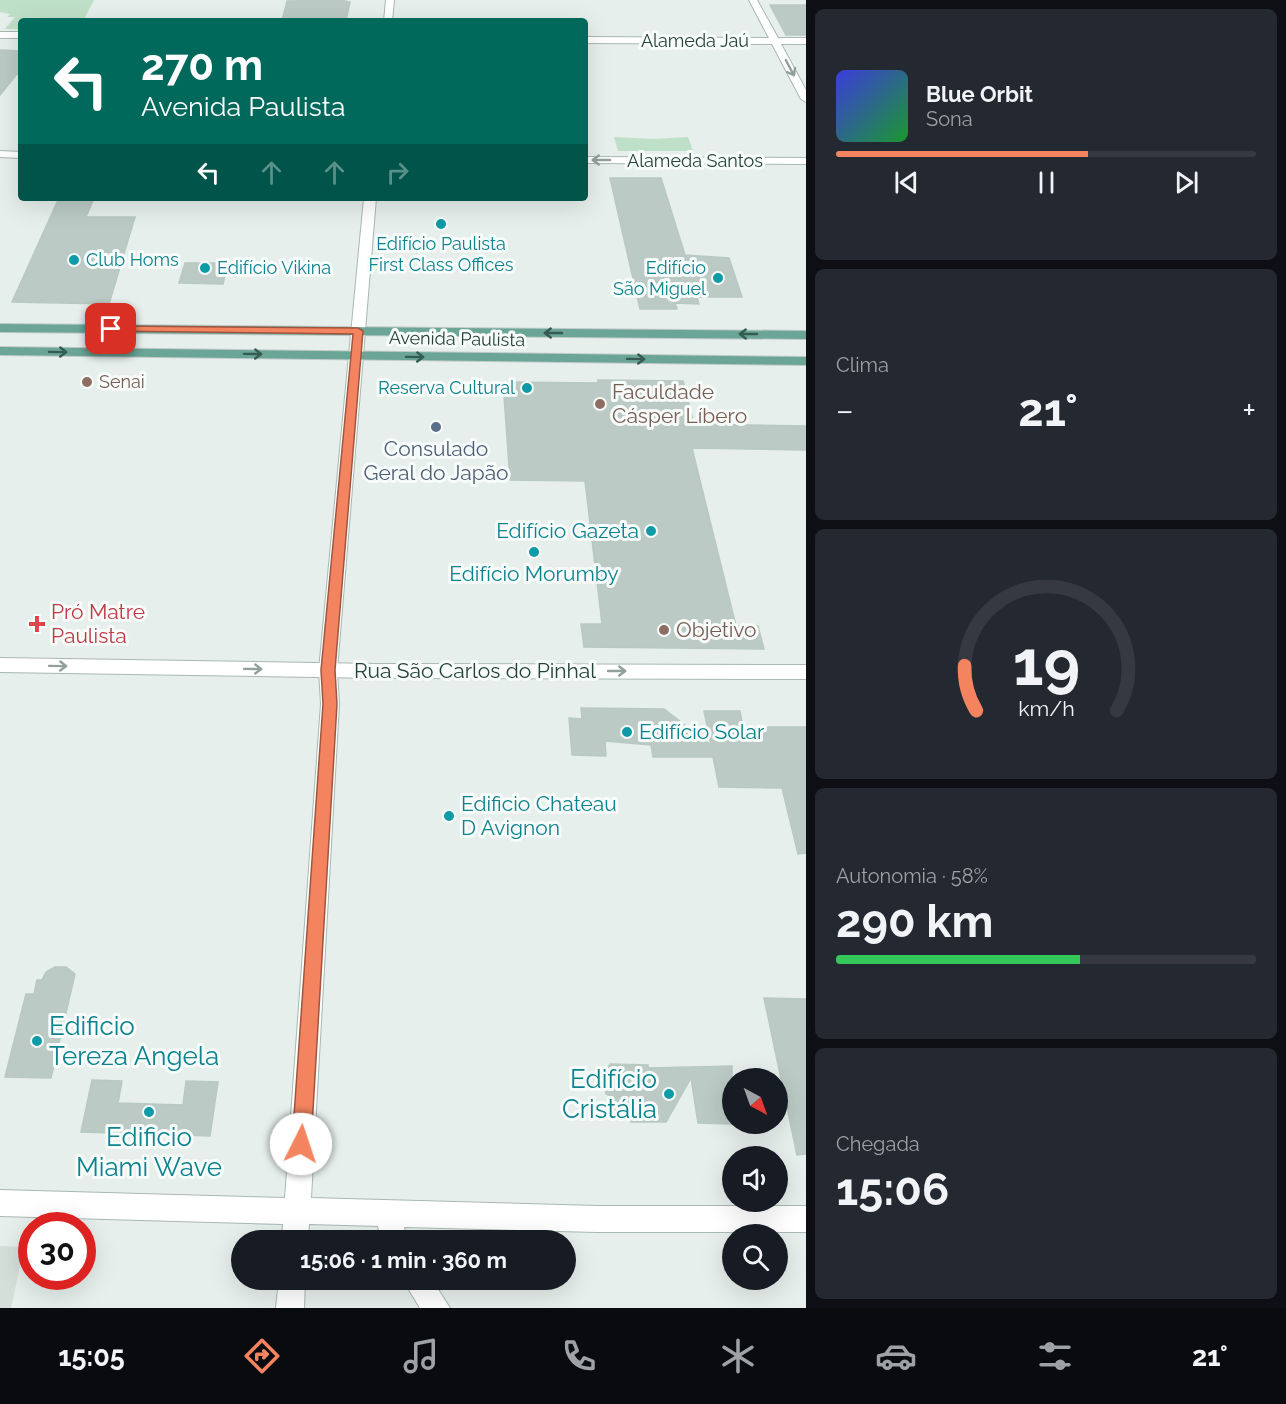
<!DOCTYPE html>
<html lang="pt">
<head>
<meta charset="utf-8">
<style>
  :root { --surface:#171b24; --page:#242831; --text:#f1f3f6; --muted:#9ea1a6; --line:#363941; --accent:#f4845f }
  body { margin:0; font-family:Raleway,sans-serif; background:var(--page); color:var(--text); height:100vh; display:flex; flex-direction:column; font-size:22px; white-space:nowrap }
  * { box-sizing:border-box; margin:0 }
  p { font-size:20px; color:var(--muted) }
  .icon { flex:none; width:33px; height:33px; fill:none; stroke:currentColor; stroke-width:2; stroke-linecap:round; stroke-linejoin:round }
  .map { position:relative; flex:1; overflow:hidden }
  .details { display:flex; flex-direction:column; gap:9px; padding:9px; background:#0d0f14; width:480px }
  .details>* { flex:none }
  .top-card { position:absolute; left:18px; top:18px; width:570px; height:183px; border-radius:6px; box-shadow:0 6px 24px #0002; background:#00695c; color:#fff; overflow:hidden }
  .needle { width:39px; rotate:139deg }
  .buttons { position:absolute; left:722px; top:1068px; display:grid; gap:12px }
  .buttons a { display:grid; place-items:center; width:66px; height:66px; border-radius:50%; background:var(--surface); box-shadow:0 6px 24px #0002; font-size:30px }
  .speed { position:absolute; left:18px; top:1212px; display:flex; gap:12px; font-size:30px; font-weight:700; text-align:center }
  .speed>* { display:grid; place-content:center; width:78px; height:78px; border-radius:50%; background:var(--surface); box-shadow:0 6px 24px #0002; line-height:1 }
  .speed .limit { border:9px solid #d22; background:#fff; color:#111 }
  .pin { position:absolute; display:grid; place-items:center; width:51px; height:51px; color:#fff; margin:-26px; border-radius:12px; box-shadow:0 3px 9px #0006 }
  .me { position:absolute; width:66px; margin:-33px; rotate:4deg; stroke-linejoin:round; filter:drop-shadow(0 0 4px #0008) }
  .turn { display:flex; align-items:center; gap:21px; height:126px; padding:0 24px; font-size:27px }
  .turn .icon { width:78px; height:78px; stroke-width:2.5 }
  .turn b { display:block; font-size:42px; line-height:51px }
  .lanes { display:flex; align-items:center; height:57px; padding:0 24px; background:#0003; justify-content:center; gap:30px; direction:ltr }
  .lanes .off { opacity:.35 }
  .big { font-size:45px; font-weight:700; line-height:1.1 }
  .details .tile { flex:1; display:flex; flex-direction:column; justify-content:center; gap:9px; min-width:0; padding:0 21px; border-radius:9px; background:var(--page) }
  .details .dial { align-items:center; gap:0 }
  .dial svg { height:156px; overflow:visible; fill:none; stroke:var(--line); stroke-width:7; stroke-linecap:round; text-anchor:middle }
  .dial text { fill:var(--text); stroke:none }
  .song { display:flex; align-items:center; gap:18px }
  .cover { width:72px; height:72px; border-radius:9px; background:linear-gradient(135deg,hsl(240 70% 55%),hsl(130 70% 35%)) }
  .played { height:6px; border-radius:3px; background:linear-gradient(90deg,var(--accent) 60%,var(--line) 60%) }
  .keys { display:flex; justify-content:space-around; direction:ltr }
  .heat { display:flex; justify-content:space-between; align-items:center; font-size:33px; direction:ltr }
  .charge { height:9px; border-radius:4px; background:linear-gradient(90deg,#34c759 58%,var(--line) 0) }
  .trip { position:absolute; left:231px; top:1230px; width:345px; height:60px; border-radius:30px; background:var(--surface); box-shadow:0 6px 24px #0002; font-weight:700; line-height:60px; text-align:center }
  .tab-bar { display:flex; height:96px; justify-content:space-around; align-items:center; background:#090b0e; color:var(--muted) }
  .tab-bar .icon { width:42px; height:42px }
  .tab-bar .on { color:var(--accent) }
  .tab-bar b { font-size:27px; color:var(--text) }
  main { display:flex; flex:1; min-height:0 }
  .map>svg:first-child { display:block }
  .built { fill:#d4dfda }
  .green { fill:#bfe0c8 }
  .building { fill:#bbcac4; stroke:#b8c9c2; stroke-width:1.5 }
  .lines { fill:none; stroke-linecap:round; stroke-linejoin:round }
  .minor-casing { stroke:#a8b8b2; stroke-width:2 }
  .tertiary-casing { stroke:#a8b8b2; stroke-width:2 }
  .primary-casing { stroke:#c2cac8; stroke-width:2 }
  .minor { fill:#fff; fill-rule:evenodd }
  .tertiary { fill:#fff; fill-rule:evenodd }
  .primary { fill:#6aa596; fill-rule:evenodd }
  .oneway { stroke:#92a09c }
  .oneway2 { stroke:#365b51 }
  .route { fill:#f4845f; stroke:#9f563e; stroke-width:1.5 }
  .culture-dot { fill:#0f9aa8; stroke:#f7fbf9; stroke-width:2 }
  .education-dot { fill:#8d6e63; stroke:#f7fbf9; stroke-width:2 }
  .service-dot { fill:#5c6f8a; stroke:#f7fbf9; stroke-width:2 }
  .health-dot { fill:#e0444e; stroke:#f7fbf9; stroke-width:2 }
  .labels { text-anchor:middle; stroke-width:6; stroke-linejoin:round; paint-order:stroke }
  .far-street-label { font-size:18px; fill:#24423a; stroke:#f7fbf9 }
  .far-culture-label { font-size:18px; fill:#0d838f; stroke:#f7fbf9; text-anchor:start }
  .far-education-label { font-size:18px; fill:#785e54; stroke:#f7fbf9; text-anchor:start }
  .education-label { font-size:21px; fill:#785e54; stroke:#f7fbf9; text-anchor:start }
  .service-label { font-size:21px; fill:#4e5e75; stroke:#f7fbf9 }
  .culture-label { font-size:21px; fill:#0d838f; stroke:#f7fbf9; text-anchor:start }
  .health-label { font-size:21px; fill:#be3a42; stroke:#f7fbf9; text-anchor:start }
  .street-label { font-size:21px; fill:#24423a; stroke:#f7fbf9 }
  .near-culture-label { font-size:26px; fill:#0d838f; stroke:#f7fbf9; text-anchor:start }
</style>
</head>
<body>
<main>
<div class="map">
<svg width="806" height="1308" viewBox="0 0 806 1308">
  <rect width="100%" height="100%" fill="#e6efeb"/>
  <path class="built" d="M0,1246L24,1247L11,1308H0Z"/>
  <g class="green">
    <path d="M0,0H94L83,21H21V29H5L15,17H7L10,14L0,12Z"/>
    <path d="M614,137L653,139L688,137L693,151H618Z"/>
  </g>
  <g class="building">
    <path d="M341,0L350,2L346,21H282L287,1Z"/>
    <path d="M770,5H806V35H786Z"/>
    <path d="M0,50L21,51V69L0,95Z"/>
    <path d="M610,178H661L685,255L729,258L742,297H697L699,304L675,303L677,309H640Z"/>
    <path d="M59,198H94L86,217H135L109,304L12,302Z"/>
    <path d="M185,263H228L223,284L179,283Z"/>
    <path d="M598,380L683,381L694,424L806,426V450L692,448L736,626H758L764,649L584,647L581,624H602L585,481L510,480L503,382L598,383Z"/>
    <path d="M581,708L664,709L711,745L704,711H740L743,727H806V853L798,854L782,788L719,787L713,757H653L651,745L605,741L606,756L572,755L569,718L582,719Z"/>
    <path d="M55,967H66L75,974L51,1078L5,1077L26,994H34L37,980H42L46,972Z"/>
    <path d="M764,998L806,999V1154L797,1155Z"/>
    <path d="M610,1064L648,1065V1068L732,1066V1124L698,1123L691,1078L666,1122H631L630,1116L613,1114L611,1096L606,1094L604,1076Z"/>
    <path d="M92,1080L122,1081L118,1103L183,1105L186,1081L218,1082L210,1136L81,1132Z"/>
  </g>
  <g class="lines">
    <g class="minor-casing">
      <g id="minor">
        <path d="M386,0H394L392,21H384Z"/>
        <path d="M749,0H757L778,38H806V44H781L806,90V102L801,99L772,44L585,43V37L769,38Z"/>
        <rect x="0" y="32" width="21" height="6"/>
        <path d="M364,198H376L337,670L339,704L311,1198L597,1206H806V1232H597L404,1227L407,1240H381L378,1226L309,1224L308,1240H282L283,1224L0,1216V1190L285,1198L321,704L319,670Z"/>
        <path d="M279,1280H305L304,1308H276Z"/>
        <path d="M403,1280H432L450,1308H420Z"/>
      </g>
    </g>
    <g class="tertiary-casing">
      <g id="tertiary">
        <path d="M0,151L21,152V158L0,157Z"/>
        <path d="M585,157L806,158V164L585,163Z"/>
        <path d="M0,658L379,664L806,665V679L379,678L0,672Z"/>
      </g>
    </g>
    <g class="primary-casing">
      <g id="primary">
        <path d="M0,324L806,331V339L0,332Z"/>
        <path d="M0,347L806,357V365L0,355Z"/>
      </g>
    </g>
    <use href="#minor" class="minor"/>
    <use href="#tertiary" class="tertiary"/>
    <use href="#primary" class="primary"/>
  </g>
  <defs><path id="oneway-shaft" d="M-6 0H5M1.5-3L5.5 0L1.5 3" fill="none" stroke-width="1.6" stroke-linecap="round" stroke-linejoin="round" transform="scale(1.5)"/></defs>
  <g class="oneway">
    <use href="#oneway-shaft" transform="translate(790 68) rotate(62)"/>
    <use href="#oneway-shaft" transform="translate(601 160) rotate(-180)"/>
    <use href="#oneway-shaft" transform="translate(58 666) rotate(1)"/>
    <use href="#oneway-shaft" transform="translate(253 669) rotate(1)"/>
    <use href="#oneway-shaft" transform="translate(617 671)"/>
  </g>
  <g class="oneway2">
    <use href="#oneway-shaft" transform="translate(553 333) rotate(-180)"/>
    <use href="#oneway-shaft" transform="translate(748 334) rotate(-180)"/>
    <use href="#oneway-shaft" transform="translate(58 352) rotate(1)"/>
    <use href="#oneway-shaft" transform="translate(253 354) rotate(1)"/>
    <use href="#oneway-shaft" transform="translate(415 357) rotate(1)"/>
    <use href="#oneway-shaft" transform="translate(636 359) rotate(1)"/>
  </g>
  <path class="route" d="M111,326L358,328L363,331L335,670L337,704L311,1144L308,1151L301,1154L294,1151L292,1144L323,704L321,670L353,334L108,331L106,329Z"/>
  <g class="culture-dot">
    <circle cx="441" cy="224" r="6"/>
    <circle cx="74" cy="260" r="6"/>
    <circle cx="205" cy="268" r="6"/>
    <circle cx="718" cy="278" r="6"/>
    <circle cx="527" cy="388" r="6"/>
    <circle cx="651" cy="531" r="6"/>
    <circle cx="534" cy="552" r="6"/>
    <circle cx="627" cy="732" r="6"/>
    <circle cx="449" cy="816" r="6"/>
    <circle cx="37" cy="1041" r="6"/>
    <circle cx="669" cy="1094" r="6"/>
    <circle cx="149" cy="1112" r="6"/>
  </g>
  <g class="education-dot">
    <circle cx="87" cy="382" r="6"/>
    <circle cx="600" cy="404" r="6"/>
    <circle cx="664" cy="630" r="6"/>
  </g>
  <circle class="service-dot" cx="436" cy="427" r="6"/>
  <path class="health-dot" d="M34 615h6v6h6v6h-6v6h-6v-6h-6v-6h6z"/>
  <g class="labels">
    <g class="far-street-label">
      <text x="695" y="47">Alameda Jaú</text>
      <text x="695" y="167">Alameda Santos</text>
      <text transform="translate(457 339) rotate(1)" y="6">Avenida Paulista</text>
    </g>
    <g class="far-culture-label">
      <text x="441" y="250" text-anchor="middle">Edifício Paulista<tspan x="441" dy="21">First Class Offices</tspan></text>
      <text x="86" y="266">Club Homs</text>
      <text x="217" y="274">Edifício Vikina</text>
      <text x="706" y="274" text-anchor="end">Edifício<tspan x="706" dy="21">São Miguel</tspan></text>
      <text x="515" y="394" text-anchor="end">Reserva Cultural</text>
    </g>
    <g class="far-education-label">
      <text x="99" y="388">Senai</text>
    </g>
    <g class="education-label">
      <text x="612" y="399">Faculdade<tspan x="612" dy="24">Cásper Líbero</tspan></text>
      <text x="676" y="637">Objetivo</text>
    </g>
    <g class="service-label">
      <text x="436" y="456">Consulado<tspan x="436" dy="24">Geral do Japão</tspan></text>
    </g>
    <g class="culture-label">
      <text x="639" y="538" text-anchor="end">Edifício Gazeta</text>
      <text x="534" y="581" text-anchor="middle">Edifício Morumby</text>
      <text x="639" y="739">Edifício Solar</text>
      <text x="461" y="811">Edificio Chateau<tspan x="461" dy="24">D Avignon</tspan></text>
    </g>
    <g class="health-label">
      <text x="51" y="619">Pró Matre<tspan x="51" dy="24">Paulista</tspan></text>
    </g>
    <g class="street-label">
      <text x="475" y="678">Rua São Carlos do Pinhal</text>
    </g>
    <g class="near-culture-label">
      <text x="49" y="1035">Edificio<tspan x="49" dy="30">Tereza Angela</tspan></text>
      <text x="657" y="1088" text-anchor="end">Edifício<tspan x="657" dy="30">Cristália</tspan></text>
      <text x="149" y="1146" text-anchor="middle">Edificio<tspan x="149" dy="30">Miami Wave</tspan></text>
    </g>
  </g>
</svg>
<div class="buttons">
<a><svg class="needle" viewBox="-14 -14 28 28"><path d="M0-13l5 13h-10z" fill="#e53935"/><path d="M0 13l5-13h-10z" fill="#9ea1a6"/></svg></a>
<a><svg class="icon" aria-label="sound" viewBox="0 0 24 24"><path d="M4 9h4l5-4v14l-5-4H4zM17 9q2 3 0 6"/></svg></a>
<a><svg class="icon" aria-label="search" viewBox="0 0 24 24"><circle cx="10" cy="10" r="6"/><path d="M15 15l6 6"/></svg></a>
</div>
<div class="speed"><div class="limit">30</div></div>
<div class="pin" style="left:111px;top:329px;background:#d93025"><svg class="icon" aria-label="arrive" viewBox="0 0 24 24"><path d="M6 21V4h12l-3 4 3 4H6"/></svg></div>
<svg class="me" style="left:301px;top:1144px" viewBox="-20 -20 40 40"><circle r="19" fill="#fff"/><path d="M0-13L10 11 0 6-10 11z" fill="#f4845f"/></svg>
<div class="trip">15:06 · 1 min · 360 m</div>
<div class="top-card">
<div class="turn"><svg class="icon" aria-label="left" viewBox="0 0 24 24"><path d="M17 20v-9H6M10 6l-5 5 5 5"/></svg><div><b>270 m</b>Avenida Paulista</div></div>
<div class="lanes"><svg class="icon" aria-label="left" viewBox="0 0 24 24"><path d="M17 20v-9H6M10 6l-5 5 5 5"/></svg><svg class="icon off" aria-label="ahead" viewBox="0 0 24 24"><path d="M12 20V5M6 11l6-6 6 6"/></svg><svg class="icon off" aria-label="ahead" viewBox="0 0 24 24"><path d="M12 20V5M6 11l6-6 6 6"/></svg><svg class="icon off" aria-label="right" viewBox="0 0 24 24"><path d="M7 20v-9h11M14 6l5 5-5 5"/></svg></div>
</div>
</div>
<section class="details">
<div class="tile">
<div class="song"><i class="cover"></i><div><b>Blue Orbit</b><p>Sona</p></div></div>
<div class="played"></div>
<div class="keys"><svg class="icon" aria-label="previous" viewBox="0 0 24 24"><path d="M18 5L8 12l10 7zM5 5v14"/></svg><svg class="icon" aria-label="pause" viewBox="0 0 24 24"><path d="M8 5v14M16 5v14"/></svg><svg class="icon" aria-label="next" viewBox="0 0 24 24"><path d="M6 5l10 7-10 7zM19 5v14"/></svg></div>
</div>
<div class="tile"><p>Clima</p>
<div class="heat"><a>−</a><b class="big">21°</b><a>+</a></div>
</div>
<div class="tile dial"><svg viewBox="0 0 100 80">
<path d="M14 69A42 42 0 1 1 86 69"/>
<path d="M14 69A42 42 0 0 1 8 46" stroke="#f4845f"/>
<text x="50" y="56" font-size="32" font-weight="700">19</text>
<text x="50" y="72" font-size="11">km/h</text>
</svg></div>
<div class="tile"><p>Autonomia · 58%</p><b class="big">290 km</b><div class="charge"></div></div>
<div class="tile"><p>Chegada</p><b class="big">15:06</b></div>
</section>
</main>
<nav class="tab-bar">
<b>15:05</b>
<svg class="icon on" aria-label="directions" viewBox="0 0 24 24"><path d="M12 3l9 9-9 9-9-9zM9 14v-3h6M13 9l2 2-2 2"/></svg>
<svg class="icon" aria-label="music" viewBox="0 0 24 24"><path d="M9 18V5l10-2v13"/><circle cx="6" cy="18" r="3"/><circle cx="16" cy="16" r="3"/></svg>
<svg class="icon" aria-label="phone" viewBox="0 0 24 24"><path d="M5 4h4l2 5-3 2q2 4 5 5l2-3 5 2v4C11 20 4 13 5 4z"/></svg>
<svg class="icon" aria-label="climate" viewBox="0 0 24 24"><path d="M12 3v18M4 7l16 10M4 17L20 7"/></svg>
<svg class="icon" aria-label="car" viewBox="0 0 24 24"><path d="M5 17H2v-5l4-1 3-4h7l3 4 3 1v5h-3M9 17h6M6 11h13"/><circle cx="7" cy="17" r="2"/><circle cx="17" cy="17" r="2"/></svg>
<svg class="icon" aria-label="filters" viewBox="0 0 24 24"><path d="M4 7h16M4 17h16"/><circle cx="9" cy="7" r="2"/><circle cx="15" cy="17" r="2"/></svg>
<b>21°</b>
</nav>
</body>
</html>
